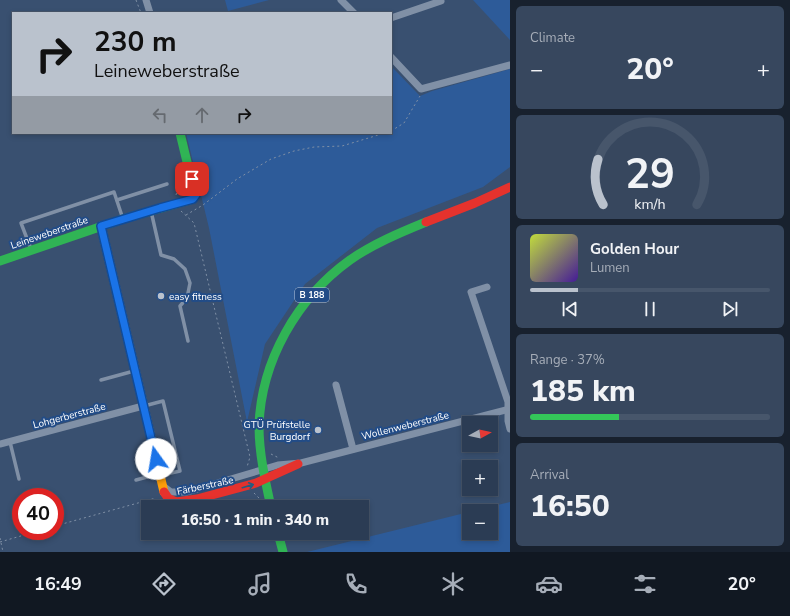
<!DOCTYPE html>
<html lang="en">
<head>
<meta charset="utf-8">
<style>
  :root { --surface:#2b3c54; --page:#37475e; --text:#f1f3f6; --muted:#a6adb8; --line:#47566b; --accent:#bac2cd }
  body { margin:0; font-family:"Nunito Sans",sans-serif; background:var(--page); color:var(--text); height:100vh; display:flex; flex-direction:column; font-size:15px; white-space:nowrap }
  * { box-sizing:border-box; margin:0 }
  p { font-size:13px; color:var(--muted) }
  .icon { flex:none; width:22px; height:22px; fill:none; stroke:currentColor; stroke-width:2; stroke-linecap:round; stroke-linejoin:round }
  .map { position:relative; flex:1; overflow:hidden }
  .side { display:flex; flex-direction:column; gap:6px; padding:6px; background:#18212e; width:280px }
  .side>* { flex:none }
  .banner { position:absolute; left:12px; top:12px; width:380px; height:122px; border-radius:0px; box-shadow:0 2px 6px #0003,0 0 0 1px var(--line); background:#bac2cd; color:#111; overflow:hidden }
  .needle { width:26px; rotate:82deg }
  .buttons { position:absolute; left:462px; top:416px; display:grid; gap:8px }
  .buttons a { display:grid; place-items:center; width:36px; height:36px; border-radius:0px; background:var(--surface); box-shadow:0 2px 6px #0003,0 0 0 1px var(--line); font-size:20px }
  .speed { position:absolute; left:12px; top:488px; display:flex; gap:8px; font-size:20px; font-weight:700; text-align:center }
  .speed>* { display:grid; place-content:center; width:52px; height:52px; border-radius:50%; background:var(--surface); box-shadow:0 2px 6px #0003,0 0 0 1px var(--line); line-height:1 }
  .speed .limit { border:6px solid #d22; background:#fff; color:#111 }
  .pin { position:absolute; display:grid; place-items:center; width:34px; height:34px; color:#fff; margin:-17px; border-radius:8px; box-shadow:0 2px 6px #0006 }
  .me { position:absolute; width:44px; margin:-22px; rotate:347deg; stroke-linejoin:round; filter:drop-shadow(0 0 3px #0008) }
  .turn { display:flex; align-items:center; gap:14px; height:84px; padding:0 16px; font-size:18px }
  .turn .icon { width:52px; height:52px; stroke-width:2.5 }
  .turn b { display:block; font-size:28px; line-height:34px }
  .lanes { display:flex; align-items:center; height:38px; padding:0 16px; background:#0003; justify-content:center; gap:20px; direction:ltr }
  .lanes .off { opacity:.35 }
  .big { font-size:30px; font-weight:800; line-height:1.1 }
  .side .tile { flex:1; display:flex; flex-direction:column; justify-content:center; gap:6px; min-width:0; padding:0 14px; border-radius:6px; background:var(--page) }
  .side .dial { align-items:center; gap:0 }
  .dial svg { height:104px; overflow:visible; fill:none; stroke:var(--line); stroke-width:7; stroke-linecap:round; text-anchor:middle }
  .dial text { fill:var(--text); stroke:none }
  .song { display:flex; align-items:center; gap:12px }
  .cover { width:48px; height:48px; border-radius:6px; background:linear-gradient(135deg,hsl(70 70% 55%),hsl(260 70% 35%)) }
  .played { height:4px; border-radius:2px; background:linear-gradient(90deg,var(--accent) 20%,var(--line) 20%) }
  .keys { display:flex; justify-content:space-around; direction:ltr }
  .heat { display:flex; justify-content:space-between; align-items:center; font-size:22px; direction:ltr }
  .charge { height:6px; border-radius:3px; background:linear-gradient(90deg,#34c759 37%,var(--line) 0) }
  .trip { position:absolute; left:141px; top:500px; width:228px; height:40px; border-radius:0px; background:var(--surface); box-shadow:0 2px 6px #0003,0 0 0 1px var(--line); font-weight:800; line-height:40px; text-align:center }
  .tab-bar { display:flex; height:64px; justify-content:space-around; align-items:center; background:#111822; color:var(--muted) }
  .tab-bar .icon { width:28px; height:28px }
  .tab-bar .current { color:var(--accent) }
  .tab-bar b { font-size:18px; color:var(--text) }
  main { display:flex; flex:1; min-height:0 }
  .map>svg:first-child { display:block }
  .green { fill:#2d5b99 }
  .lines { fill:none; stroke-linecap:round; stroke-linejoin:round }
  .path { stroke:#8090a6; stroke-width:1; stroke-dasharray:2 3; stroke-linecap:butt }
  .lane { stroke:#8090a6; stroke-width:3.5 }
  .street { stroke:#8090a6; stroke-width:7 }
  .fast { stroke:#30b455; stroke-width:9 }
  .slow { stroke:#ff9f0a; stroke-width:9 }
  .jam { stroke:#e5322d; stroke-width:9 }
  .oneway { stroke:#245c80 }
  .route-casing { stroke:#114b97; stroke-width:10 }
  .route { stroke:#1a73e8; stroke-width:7 }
  .poi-dot { fill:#bac2cd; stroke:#224c87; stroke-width:1.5 }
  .labels { text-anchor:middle; stroke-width:4; stroke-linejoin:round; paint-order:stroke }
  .shield { fill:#224c87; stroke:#bdc9db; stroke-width:1 }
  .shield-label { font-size:9px; font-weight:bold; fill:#fff }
  .street-label { font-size:10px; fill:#fff; stroke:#224c87 }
  .poi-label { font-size:10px; fill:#fff; stroke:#224c87; text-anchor:start }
</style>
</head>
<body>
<main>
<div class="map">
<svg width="510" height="552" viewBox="0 0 510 552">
  <rect width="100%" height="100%" fill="#395070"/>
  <g class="green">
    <path d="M225,0H269L228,11Z"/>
    <path d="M473,0H510V40Z"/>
    <path d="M391,66L420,96L432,91L510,69V167L483,187L377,228L305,284L265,344L247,422L209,228L186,133H391Z"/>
    <path d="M510,502V552H307L469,512V533H491V511H473Z"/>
  </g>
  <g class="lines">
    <g class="path">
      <path d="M136,0L141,13"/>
      <path d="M391,131L404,123L420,96"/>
      <path d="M176,195L181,177"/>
      <path d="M181,211L194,223L250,457L247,467"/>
      <path d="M186,215L203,205L237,179L271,159L294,151L314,147L342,146L385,133"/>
      <path d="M271,454L279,458"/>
      <path d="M254,493L260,499"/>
      <path d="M55,526L156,498"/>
      <path d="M0,538L3,552"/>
      <path d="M0,542L38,531"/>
    </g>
    <g class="lane">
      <path d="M117,200L167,184"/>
      <path d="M151,211L161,255L174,259L185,269L190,283L187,298L180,306L188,341"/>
      <path d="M31,249L21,223L114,192L123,219"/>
      <path d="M101,380L134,371"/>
      <path d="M144,406L163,401L180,471L162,475"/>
      <path d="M10,442L19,479"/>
      <path d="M136,480L158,474"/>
    </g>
    <g class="street">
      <path d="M146,0L150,13"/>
      <path d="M341,0L354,13"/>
      <path d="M391,18L441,1"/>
      <path d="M391,57L421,89L510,65"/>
      <path d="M487,287L471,292L508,402V421L510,429"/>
      <path d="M336,385L353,449"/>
      <path d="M0,444L143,406"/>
      <path d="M163,486L171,492H187L278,465L301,463L510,409"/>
    </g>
    <g class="fast">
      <path d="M0,261L123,219L193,199L195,195L180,133"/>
      <path d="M271,507C265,480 259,453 259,426C261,361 297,298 350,260C373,244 399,233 426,222"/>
      <path d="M278,533L283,552"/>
    </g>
    <path class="slow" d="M101,226L164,492"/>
    <g class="jam">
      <path d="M426,222L475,203L510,187"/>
      <path d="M164,492L168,498L176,502L197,499L256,483L298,464"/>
    </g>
  </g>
  <defs><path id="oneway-shaft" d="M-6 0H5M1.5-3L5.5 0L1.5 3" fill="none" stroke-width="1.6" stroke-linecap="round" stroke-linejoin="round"/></defs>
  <use class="oneway" href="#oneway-shaft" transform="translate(248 486) rotate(-16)"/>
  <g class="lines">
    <g class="route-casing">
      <path id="route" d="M156,459L101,226L160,208L193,199L196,195L192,179"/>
    </g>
    <use href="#route" class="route"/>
  </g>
  <g class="poi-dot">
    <circle cx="161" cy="296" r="4"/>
    <circle cx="318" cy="430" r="4"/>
  </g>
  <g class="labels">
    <rect class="shield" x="295" y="288" width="34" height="14" rx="3"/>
    <g class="shield-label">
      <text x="312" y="298">B 188</text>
    </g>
    <g class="street-label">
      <text transform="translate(49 232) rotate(-19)" y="4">Leineweberstraße</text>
      <text transform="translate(69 415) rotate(-15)" y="4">Lohgerberstraße</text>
      <text transform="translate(405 425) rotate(-14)" y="4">Wollenweberstraße</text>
      <text transform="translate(205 485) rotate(-12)" y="4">Färberstraße</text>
    </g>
    <g class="poi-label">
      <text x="169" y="300">easy fitness</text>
      <text x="310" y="428" text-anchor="end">GTÜ Prüfstelle<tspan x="310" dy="12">Burgdorf</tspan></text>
    </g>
  </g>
</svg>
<div class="buttons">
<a><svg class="needle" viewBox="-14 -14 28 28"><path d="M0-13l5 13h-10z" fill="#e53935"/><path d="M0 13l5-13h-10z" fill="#a6adb8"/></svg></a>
<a>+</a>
<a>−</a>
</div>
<div class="speed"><div class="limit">40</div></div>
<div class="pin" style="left:192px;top:179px;background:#d93025"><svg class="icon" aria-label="arrive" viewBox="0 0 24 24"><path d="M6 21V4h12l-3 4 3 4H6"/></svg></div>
<svg class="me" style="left:156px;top:459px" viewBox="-20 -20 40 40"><circle r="19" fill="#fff"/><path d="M0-13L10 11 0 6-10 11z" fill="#1a73e8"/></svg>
<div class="trip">16:50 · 1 min · 340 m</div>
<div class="banner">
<div class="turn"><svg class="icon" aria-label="right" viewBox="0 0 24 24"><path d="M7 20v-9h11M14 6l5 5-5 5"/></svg><div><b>230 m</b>Leineweberstraße</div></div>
<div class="lanes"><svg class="icon off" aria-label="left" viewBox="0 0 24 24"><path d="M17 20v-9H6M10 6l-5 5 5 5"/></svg><svg class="icon off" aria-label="ahead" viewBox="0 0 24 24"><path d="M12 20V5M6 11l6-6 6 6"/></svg><svg class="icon" aria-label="right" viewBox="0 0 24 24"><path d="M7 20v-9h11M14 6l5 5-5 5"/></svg></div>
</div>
</div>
<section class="side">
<div class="tile"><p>Climate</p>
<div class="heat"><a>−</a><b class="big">20°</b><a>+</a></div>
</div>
<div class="tile dial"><svg viewBox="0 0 100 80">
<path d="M14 69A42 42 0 1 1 86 69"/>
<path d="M14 69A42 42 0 0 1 10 34" stroke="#bac2cd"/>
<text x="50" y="56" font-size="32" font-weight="700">29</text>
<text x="50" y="72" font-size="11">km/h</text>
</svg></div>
<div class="tile">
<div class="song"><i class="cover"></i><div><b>Golden Hour</b><p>Lumen</p></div></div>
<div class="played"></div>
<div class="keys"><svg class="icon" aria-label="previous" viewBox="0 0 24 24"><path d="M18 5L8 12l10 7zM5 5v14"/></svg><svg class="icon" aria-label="pause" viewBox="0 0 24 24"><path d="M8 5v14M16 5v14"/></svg><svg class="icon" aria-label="next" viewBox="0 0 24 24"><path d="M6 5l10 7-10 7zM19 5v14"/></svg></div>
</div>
<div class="tile"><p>Range · 37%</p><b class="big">185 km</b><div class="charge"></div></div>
<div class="tile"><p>Arrival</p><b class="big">16:50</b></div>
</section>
</main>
<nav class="tab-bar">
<b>16:49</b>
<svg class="icon current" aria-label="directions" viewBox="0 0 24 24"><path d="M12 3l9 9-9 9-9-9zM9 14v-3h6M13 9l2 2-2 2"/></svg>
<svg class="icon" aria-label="music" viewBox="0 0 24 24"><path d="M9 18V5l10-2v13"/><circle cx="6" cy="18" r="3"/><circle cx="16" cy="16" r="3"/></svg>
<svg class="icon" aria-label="phone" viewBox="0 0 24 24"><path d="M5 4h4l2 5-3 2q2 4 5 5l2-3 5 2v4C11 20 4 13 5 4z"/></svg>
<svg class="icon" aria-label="climate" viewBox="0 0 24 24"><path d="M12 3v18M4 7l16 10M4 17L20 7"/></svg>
<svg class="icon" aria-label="car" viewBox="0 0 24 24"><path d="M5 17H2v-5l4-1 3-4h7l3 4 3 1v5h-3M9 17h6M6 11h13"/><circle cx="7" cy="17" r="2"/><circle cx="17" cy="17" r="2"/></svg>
<svg class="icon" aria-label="filters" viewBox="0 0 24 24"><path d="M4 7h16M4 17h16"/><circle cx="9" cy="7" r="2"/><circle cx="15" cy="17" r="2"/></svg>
<b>20°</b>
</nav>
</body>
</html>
